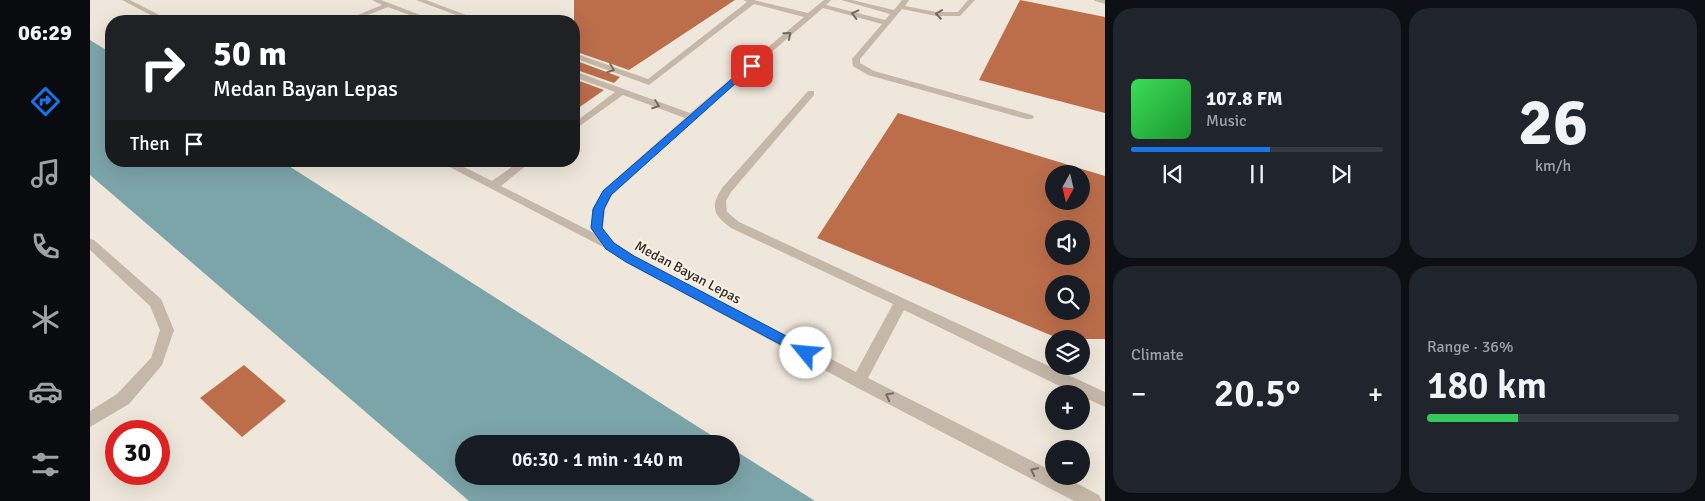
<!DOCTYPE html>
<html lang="en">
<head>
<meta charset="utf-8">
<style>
  :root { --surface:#171b24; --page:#20242c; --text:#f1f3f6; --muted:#9ea1a6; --line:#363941; --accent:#1a73e8 }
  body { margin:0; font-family:Signika,sans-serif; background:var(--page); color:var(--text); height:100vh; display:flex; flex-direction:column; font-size:19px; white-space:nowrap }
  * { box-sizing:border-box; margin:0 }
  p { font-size:16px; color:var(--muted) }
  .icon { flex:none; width:28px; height:28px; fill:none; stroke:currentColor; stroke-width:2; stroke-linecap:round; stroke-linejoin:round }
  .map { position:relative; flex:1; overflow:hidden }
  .panel { display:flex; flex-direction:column; gap:8px; padding:8px; background:#0d0f14; width:600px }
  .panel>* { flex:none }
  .banner { position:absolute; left:15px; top:15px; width:475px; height:152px; border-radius:20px; box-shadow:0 5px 20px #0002; background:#202124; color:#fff; overflow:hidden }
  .needle { width:32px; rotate:188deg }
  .controls { position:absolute; left:955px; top:165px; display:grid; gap:10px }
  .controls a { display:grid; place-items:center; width:45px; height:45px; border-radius:50%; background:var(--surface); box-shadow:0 5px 20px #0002; font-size:25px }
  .speed { position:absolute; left:15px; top:420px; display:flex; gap:10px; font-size:25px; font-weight:700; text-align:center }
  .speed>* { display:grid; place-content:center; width:65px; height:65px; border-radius:50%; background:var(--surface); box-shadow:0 5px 20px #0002; line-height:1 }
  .speed .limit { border:8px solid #d22; background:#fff; color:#111 }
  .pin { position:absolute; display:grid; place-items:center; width:42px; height:42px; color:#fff; margin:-21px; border-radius:10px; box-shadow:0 2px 8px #0006 }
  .me { position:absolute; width:55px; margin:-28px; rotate:298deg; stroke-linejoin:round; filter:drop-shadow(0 0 4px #0008) }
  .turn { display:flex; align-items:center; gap:18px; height:105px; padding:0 25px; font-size:22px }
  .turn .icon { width:65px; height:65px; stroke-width:2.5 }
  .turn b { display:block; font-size:35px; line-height:42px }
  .then { display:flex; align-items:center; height:48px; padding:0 25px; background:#0003; gap:10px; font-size:19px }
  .big { font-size:38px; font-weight:600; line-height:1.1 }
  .panel .card { flex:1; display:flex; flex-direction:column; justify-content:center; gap:8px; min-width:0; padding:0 18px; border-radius:20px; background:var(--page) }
  .panel .dial { align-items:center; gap:0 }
  .dial b { font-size:65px; line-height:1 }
  .song { display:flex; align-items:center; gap:15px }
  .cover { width:60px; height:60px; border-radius:8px; background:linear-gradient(135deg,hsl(130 70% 55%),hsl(130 70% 35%)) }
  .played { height:5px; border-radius:2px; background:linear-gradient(90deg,var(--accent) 55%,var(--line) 55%) }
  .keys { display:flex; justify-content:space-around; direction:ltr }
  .heat { display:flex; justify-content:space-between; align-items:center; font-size:28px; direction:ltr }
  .charge { height:8px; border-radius:4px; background:linear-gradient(90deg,#34c759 36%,var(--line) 0) }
  .panel .tiles { flex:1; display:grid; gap:8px; grid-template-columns:repeat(2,1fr) }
  .trip { position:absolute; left:365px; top:435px; width:285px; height:50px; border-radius:25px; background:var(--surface); box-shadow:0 5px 20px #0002; font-weight:600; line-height:50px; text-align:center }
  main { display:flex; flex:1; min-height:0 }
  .menu { display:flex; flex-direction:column; width:90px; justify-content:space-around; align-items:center; background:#090b0e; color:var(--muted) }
  .menu .icon { width:35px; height:35px }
  .menu .on { color:var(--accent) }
  .menu b { font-size:22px; color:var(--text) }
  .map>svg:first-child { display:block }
  .water { fill:#7ca5aa }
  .building { fill:#bc6e4b; fill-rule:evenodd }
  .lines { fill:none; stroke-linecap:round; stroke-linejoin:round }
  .minor { fill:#c6b8a8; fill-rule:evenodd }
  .oneway { stroke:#766b61 }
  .route { fill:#1a73e8; stroke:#114b97 }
  .labels { text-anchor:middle; stroke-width:4.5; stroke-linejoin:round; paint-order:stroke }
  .street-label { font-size:14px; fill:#342c27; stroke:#f8f1e6 }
</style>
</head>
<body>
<main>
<nav class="menu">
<b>06:29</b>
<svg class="icon on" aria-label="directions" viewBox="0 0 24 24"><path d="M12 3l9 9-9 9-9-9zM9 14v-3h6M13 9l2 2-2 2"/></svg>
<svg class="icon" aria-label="music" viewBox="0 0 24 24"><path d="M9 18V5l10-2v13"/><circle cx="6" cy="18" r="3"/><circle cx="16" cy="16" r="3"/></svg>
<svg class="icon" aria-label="phone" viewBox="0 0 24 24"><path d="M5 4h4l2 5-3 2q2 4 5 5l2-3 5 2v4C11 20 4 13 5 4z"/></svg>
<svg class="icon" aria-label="climate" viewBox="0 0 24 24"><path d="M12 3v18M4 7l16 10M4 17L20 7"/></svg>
<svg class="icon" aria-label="car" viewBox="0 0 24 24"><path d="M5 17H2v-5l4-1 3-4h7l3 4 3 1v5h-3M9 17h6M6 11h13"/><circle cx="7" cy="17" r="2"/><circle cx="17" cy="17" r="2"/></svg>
<svg class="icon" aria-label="filters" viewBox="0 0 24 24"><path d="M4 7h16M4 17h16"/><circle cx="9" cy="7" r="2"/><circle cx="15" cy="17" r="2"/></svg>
</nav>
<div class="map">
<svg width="1015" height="501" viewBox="0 0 1015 501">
  <rect width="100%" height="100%" fill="#efe7db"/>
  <path class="water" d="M0,40L21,53V161H191L635,444H374V476H641V448L725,501H379L0,175Z"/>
  <g class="building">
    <path d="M484,0H645L539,70L484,51Z"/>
    <path d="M930,0L1015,17V113L889,80Z"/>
    <path d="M484,60L530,77L524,83L484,69Z"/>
    <path d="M484,79L514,90L484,111Z"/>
    <path d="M808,113L1015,176V339H970L727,238ZM964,174H991V201H964ZM964,229H991V256H964ZM964,284H991V311H964Z"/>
    <path d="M154,365L196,401L152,437L110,398Z"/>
  </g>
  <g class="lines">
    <g class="minor">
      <path d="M32,0H40L81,21H72Z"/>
      <path d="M282,0H291L346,21H336L298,7L263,21H253L292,5Z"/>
      <path d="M326,0H336L392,21H382Z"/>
      <path d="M653,0H664L718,13L734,0H741L736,5L795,20L800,14L751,0H762L804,10L812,0H819L815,6L846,12H868L878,0H885L870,16H846L812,9L770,59V63L784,71L942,115L944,117L942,119H936L778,75L763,66L762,59L792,24L733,8L621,104L522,195L515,209L513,228L524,243L544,256L766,372L803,304L641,228C623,215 620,207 632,188L718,91H724V95L641,192L636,201L637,212L649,222L1015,392V407L991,396V394H986L814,310L778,378L964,472V476H973L1009,495L1012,501H984L764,386L536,262L515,248L348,161H362L402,181L430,161H442L411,186L504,233L501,228L503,209L513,190L595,118L533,95L484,130V123L525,92L484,77V71L600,113L714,17L664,4L559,85L484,58V53L558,79L657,2Z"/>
      <path d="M1004,0H1015V4L1005,1Z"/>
      <path d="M0,239L4,240L71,299L84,330L72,365L39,404L0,427V411L27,394L61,358L70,330L60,306L0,250Z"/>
    </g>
  </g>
  <defs><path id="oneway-chevron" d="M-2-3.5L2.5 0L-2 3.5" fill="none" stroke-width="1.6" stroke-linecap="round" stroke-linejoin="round" transform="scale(1.25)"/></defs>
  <g class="oneway">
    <use href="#oneway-chevron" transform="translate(765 14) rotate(-166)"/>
    <use href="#oneway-chevron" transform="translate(849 14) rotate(-172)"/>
    <use href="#oneway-chevron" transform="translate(698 35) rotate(-40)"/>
    <use href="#oneway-chevron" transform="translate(521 69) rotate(20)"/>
    <use href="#oneway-chevron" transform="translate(566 105) rotate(20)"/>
    <use href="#oneway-chevron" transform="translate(799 396) rotate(-153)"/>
    <use href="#oneway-chevron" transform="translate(944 471) rotate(-153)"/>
  </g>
  <path class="route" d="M659,64L665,66L521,195L514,209L512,228L524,243L544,256L721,349L723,353L721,357L716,358L536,262L516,249L501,228L503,209L513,191Z"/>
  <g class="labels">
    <g class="street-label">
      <text transform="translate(598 272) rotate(28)" y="5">Medan Bayan Lepas</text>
    </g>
  </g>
</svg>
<div class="controls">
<a><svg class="needle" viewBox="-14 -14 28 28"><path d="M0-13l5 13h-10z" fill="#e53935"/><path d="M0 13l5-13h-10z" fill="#9ea1a6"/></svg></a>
<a><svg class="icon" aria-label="sound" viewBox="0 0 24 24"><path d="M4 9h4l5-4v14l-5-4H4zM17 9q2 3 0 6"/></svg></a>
<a><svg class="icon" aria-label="search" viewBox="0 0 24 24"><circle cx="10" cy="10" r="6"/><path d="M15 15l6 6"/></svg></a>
<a><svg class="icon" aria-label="layers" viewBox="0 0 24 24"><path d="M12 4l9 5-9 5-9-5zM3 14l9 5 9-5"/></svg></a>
<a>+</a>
<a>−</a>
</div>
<div class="speed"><div class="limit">30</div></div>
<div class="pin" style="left:662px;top:66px;background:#d93025"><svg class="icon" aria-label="arrive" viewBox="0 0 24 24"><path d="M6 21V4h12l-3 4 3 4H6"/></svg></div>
<svg class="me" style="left:716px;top:353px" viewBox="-20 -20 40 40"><circle r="19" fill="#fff"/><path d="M0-13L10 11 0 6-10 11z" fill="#1a73e8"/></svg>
<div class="trip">06:30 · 1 min · 140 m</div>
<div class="banner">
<div class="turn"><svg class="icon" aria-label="right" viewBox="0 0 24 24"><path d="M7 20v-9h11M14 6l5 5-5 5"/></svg><div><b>50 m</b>Medan Bayan Lepas</div></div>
<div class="then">Then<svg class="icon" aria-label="arrive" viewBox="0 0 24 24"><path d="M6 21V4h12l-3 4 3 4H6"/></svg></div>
</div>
</div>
<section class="panel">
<div class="tiles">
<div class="card">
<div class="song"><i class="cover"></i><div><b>107.8 FM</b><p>Music</p></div></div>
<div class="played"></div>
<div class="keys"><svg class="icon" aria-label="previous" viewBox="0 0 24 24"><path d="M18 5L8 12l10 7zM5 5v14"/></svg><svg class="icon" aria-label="pause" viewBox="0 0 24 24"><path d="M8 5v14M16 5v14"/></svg><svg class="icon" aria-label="next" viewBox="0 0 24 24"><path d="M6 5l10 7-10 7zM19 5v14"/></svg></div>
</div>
<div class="card dial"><b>26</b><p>km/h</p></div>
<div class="card"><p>Climate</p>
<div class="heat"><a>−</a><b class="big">20.5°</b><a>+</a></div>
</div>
<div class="card"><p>Range · 36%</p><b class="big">180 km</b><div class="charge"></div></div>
</div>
</section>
</main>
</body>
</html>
